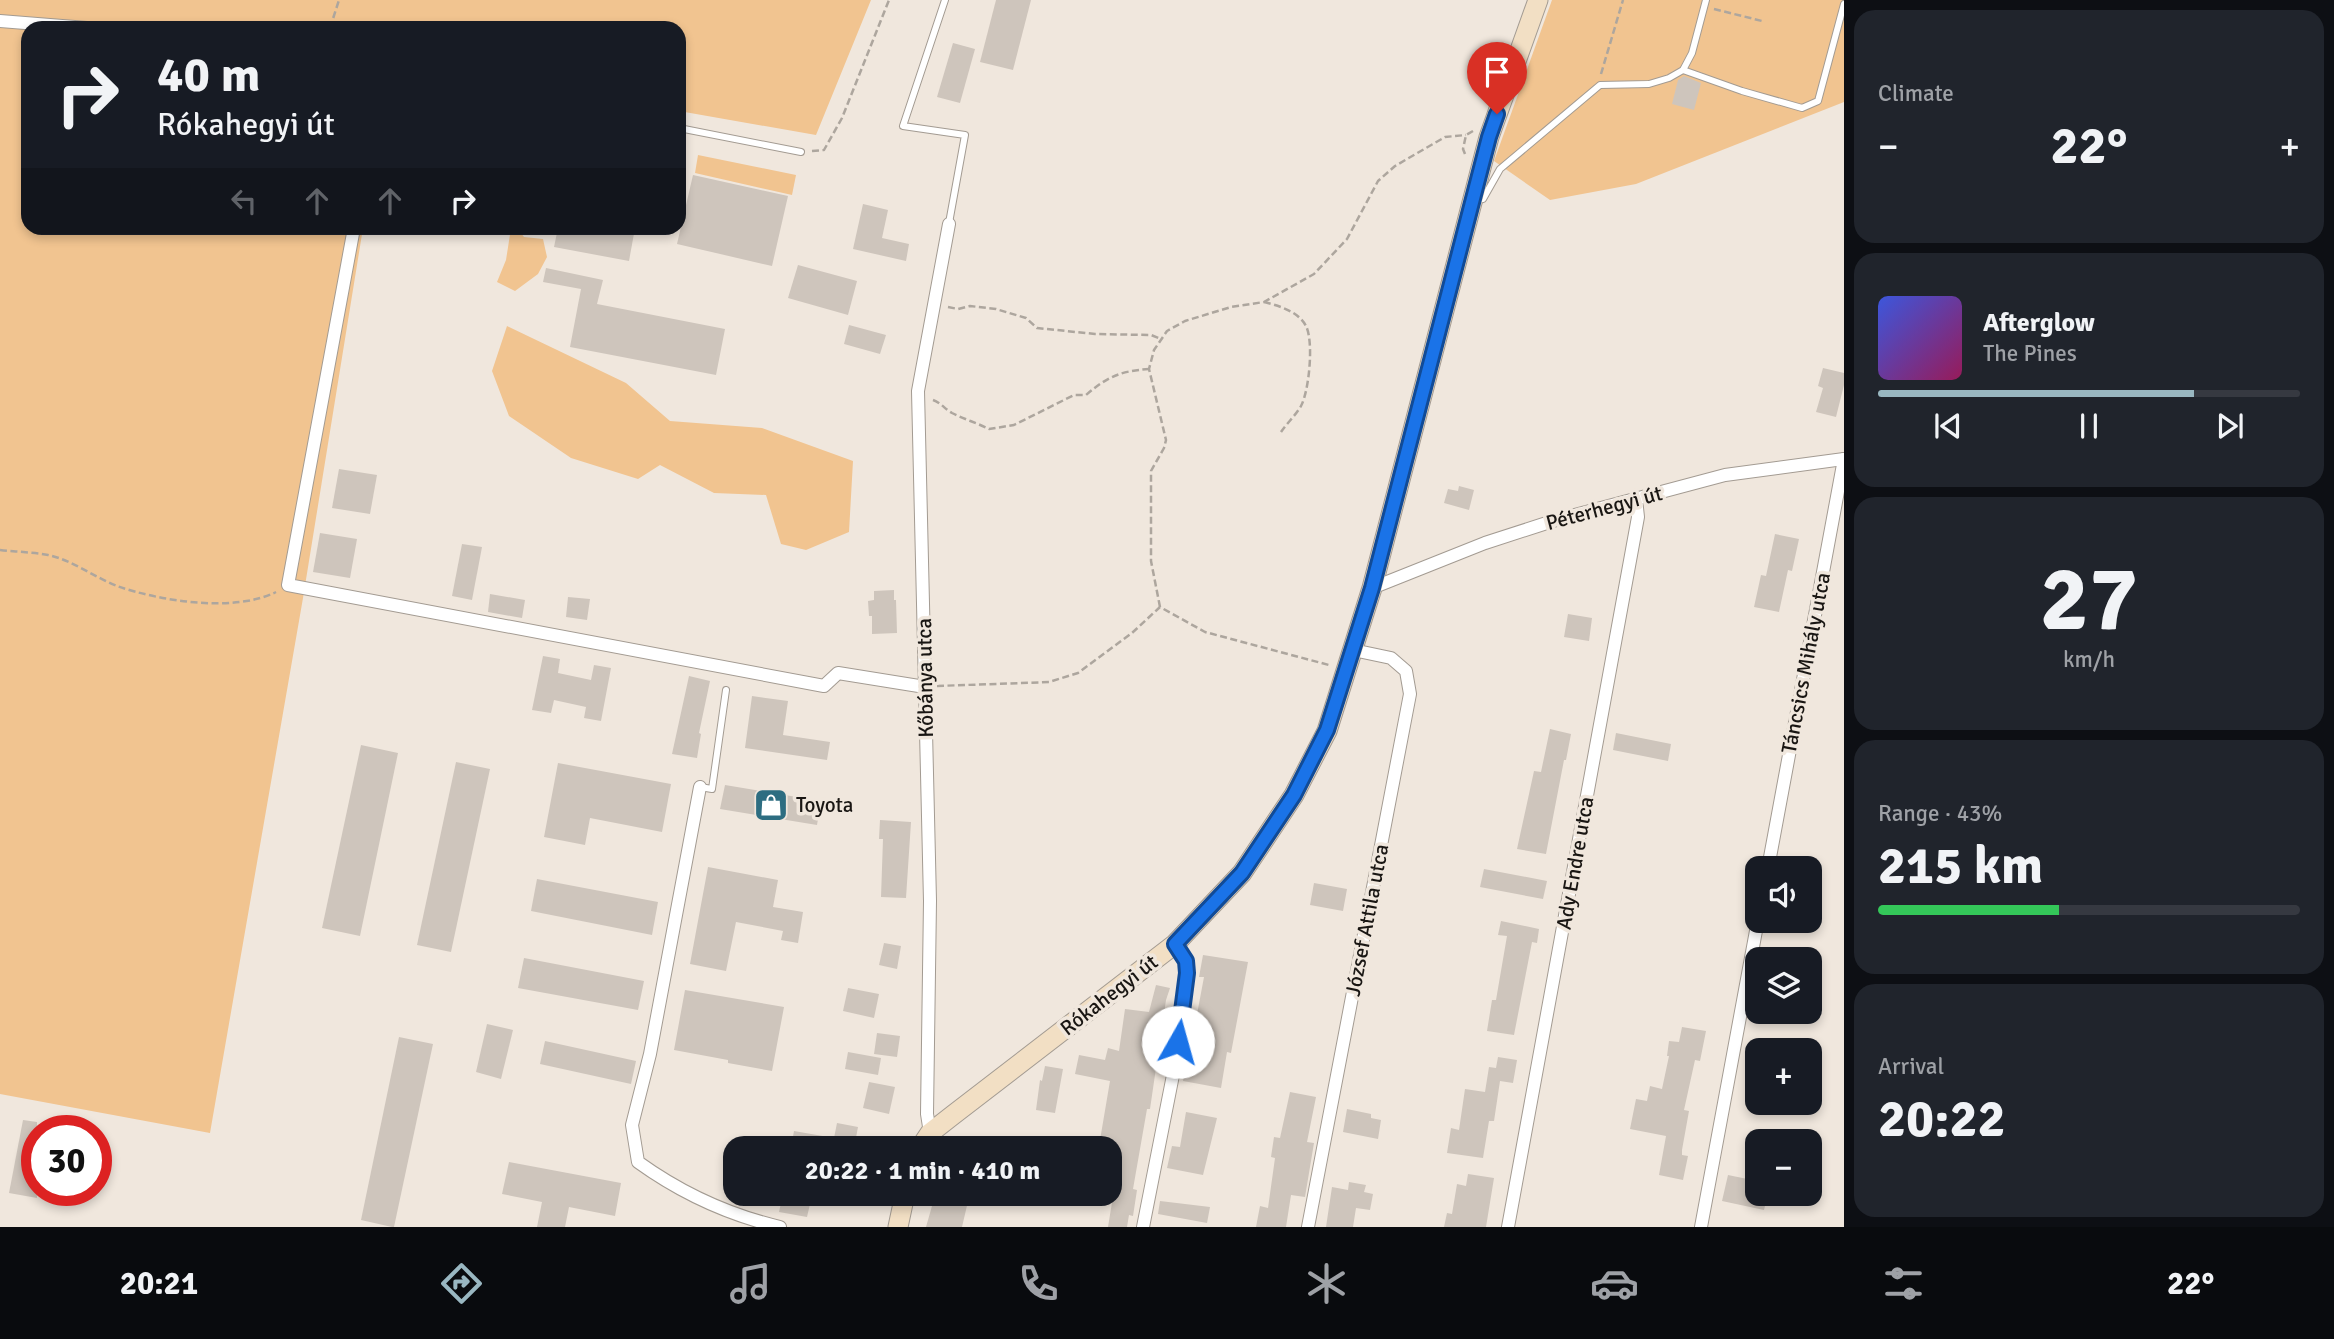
<!DOCTYPE html>
<html lang="en">
<head>
<meta charset="utf-8">
<style>
  :root { --surface:#171b24; --page:#20242c; --text:#f1f3f6; --muted:#9ea1a6; --line:#363941; --accent:#99b7c1 }
  body { margin:0; font-family:Signika,sans-serif; background:var(--page); color:var(--text); height:100vh; display:flex; flex-direction:column; font-size:26px; white-space:nowrap }
  * { box-sizing:border-box; margin:0 }
  p { font-size:23px; color:var(--muted) }
  .icon { flex:none; width:38px; height:38px; fill:none; stroke:currentColor; stroke-width:2; stroke-linecap:round; stroke-linejoin:round }
  .map { position:relative; flex:1; overflow:hidden }
  .drawer { display:flex; flex-direction:column; gap:10px; padding:10px; background:#0d0f14; width:490px }
  .drawer>* { flex:none }
  .guide { position:absolute; left:21px; top:21px; width:665px; height:214px; border-radius:21px; box-shadow:0 4px 10px #0003; background:#171b24; color:var(--text); overflow:hidden }
  .tools { position:absolute; left:1745px; top:856px; display:grid; gap:14px }
  .tools a { display:grid; place-items:center; width:77px; height:77px; border-radius:14px; background:var(--surface); box-shadow:0 4px 10px #0003; font-size:35px }
  .speed { position:absolute; left:21px; top:1115px; display:flex; gap:14px; font-size:35px; font-weight:700; text-align:center }
  .speed>* { display:grid; place-content:center; width:91px; height:91px; border-radius:50%; background:var(--surface); box-shadow:0 4px 10px #0003; line-height:1 }
  .speed .limit { border:10px solid #d22; background:#fff; color:#111 }
  .pin { position:absolute; display:grid; place-items:center; width:60px; height:60px; color:#fff; margin:-72px -30px; border-radius:50% 50% 50% 0; rotate:-45deg; box-shadow:0 0 7px #0007 }
  .pin .icon { rotate:45deg }
  .me { position:absolute; width:77px; margin:-38px; rotate:7deg; stroke-linejoin:round; filter:drop-shadow(0 0 5px #0008) }
  .turn { display:flex; align-items:center; gap:24px; height:147px; padding:0 21px; font-size:32px }
  .turn .icon { width:91px; height:91px; stroke-width:2.5 }
  .turn b { display:block; font-size:49px; line-height:60px }
  .lanes { display:flex; align-items:center; height:66px; padding:0 21px; background:#0003; justify-content:center; gap:35px; direction:ltr }
  .lanes .off { opacity:.35 }
  .big { font-size:52px; font-weight:800; line-height:1.1 }
  .drawer .tile { flex:1; display:flex; flex-direction:column; justify-content:center; gap:10px; min-width:0; padding:0 24px; border-radius:21px; background:var(--page) }
  .drawer .dial { align-items:center; gap:0 }
  .dial b { font-size:91px; line-height:1 }
  .song { display:flex; align-items:center; gap:21px }
  .cover { width:84px; height:84px; border-radius:10px; background:linear-gradient(135deg,hsl(230 70% 55%),hsl(330 70% 35%)) }
  .played { height:7px; border-radius:4px; background:linear-gradient(90deg,var(--accent) 75%,var(--line) 75%) }
  .keys { display:flex; justify-content:space-around; direction:ltr }
  .heat { display:flex; justify-content:space-between; align-items:center; font-size:38px; direction:ltr }
  .charge { height:10px; border-radius:5px; background:linear-gradient(90deg,#34c759 43%,var(--line) 0) }
  .trip { position:absolute; left:723px; top:1136px; width:399px; height:70px; border-radius:21px; background:var(--surface); box-shadow:0 4px 10px #0003; font-weight:800; line-height:70px; text-align:center }
  .dock { display:flex; height:112px; justify-content:space-around; align-items:center; background:#090b0e; color:var(--muted) }
  .dock .icon { width:49px; height:49px }
  .dock .current { color:var(--accent) }
  .dock b { font-size:32px; color:var(--text) }
  main { display:flex; flex:1; min-height:0 }
  .map>svg:first-child { display:block }
  .green { fill:#f1c490 }
  .building { fill:#cec5bc }
  .lines { fill:none; stroke-linecap:round; stroke-linejoin:round }
  .lane-casing { stroke:#a39b92; stroke-width:8 }
  .street-casing { stroke:#a39b92; stroke-width:14 }
  .secondary-casing { stroke:#a39b92; stroke-width:21 }
  .path { stroke:#ada69e; stroke-width:2.5; stroke-dasharray:7 3.5; stroke-linecap:butt }
  .lane { stroke:#fff; stroke-width:6 }
  .street { stroke:#fff; stroke-width:12 }
  .secondary { stroke:#f2dfc4; stroke-width:19 }
  .route-casing { stroke:#114b97; stroke-width:18 }
  .route { stroke:#1a73e8; stroke-width:12 }
  .labels { text-anchor:middle; stroke-width:7; stroke-linejoin:round; paint-order:stroke }
  .street-label { font-size:21px; fill:#191613; stroke:#f0e7dd }
  .poi-label { font-size:21px; fill:#191613; stroke:#f0e7dd; text-anchor:start }
</style>
</head>
<body>
<main>
<div class="map">
<svg width="1844" height="1227" viewBox="0 0 1844 1227">
  <rect width="100%" height="100%" fill="#f0e7dd"/>
  <g class="green">
    <path d="M0,0H871L816,135L679,111V28H28V228H363L303,598L210,1133L0,1094Z"/>
    <path d="M1552,0H1844V102L1636,184L1550,200L1494,161Z"/>
    <path d="M698,155L796,175L792,195L695,173Z"/>
    <path d="M511,228H517L524,237L543,239L547,257L538,274L515,291L497,282L506,260Z"/>
    <path d="M507,326L626,383L670,421L762,428L853,461L849,532L806,550L781,544L766,495L714,493L660,465L638,479L571,458L509,416L492,371Z"/>
  </g>
  <g class="building">
    <path d="M996,0H1031L1013,70L980,62Z"/>
    <path d="M953,43L975,49L960,103L937,97Z"/>
    <path d="M1684,76L1701,83L1694,110L1672,104L1678,80Z"/>
    <path d="M693,175L788,196L772,266L677,244Z"/>
    <path d="M863,204L888,210L882,238L909,244L906,261L853,249Z"/>
    <path d="M558,228H635L629,261L554,247Z"/>
    <path d="M798,265L857,281L848,315L788,298Z"/>
    <path d="M546,268L603,280L597,304L725,329L716,375L570,347L581,289L543,282Z"/>
    <path d="M849,325L886,335L880,354L844,344Z"/>
    <path d="M1823,368L1844,373V385L1836,417L1816,412L1823,388L1818,386Z"/>
    <path d="M339,469L377,475L370,514L332,508Z"/>
    <path d="M1459,486L1474,490L1469,510L1444,503L1448,489L1458,491Z"/>
    <path d="M320,533L357,539L350,578L313,572Z"/>
    <path d="M1775,534L1799,539L1792,571L1788,570L1779,612L1754,607L1761,575L1766,576Z"/>
    <path d="M462,544L482,547L472,600L452,596Z"/>
    <path d="M894,590V600H896L897,633L872,634V616H869L868,601L874,600V591Z"/>
    <path d="M490,594L525,600L522,618L488,612Z"/>
    <path d="M568,597L590,599L587,620L566,617Z"/>
    <path d="M1568,614L1592,618L1589,641L1564,637Z"/>
    <path d="M543,656L560,659L558,673L591,680L594,665L611,668L601,721L584,718L586,707L554,700L551,713L532,710Z"/>
    <path d="M689,676L710,681L699,733L701,734L697,758L672,754Z"/>
    <path d="M752,696L788,701L783,735L830,742L827,760L745,748Z"/>
    <path d="M1550,729L1571,734L1566,760H1564L1546,854L1517,849L1534,771L1541,772Z"/>
    <path d="M1616,733L1671,744L1668,761L1613,750Z"/>
    <path d="M361,745L398,753L360,936L322,928Z"/>
    <path d="M456,762L490,769L451,952L417,945Z"/>
    <path d="M558,763L671,784L662,832L590,818L585,845L544,837Z"/>
    <path d="M725,785L821,801L817,825L720,809Z"/>
    <path d="M880,820L911,822L906,898L881,897L883,839H879Z"/>
    <path d="M708,867L778,880L773,907L803,912L798,943L781,940L783,931L736,922L726,971L690,964Z"/>
    <path d="M1484,869L1547,881L1543,899L1480,887Z"/>
    <path d="M537,879L658,902L652,935L531,911Z"/>
    <path d="M1314,883L1347,889L1343,911L1310,905Z"/>
    <path d="M1501,921L1539,929L1537,943L1532,942L1514,1035L1487,1031L1492,1000H1496L1507,936L1498,935Z"/>
    <path d="M884,943L901,946L897,969L879,965Z"/>
    <path d="M1203,955L1248,962L1231,1053L1227,1052L1221,1088L1183,1081L1193,1024L1195,1025L1204,977H1199Z"/>
    <path d="M524,958L644,981L638,1010L518,988Z"/>
    <path d="M1156,985L1170,988L1166,1000L1150,1109H1147L1133,1189L1137,1190L1133,1216L1129,1215L1127,1227H1108L1116,1178L1110,1177V1141L1100,1140L1110,1081L1075,1074L1079,1055L1105,1060L1108,1048L1119,1051L1125,1009L1149,1012Z"/>
    <path d="M848,988L879,994L874,1018L843,1011Z"/>
    <path d="M685,990L784,1007L772,1071L728,1063V1060L674,1050Z"/>
    <path d="M487,1024L513,1030L501,1079L476,1072Z"/>
    <path d="M1682,1027L1706,1031L1700,1061L1695,1060L1684,1110L1689,1111L1682,1150V1155L1688,1156L1683,1180L1659,1175L1666,1136L1630,1129L1636,1099L1647,1101L1650,1086L1662,1089L1669,1056H1667L1669,1041L1679,1042Z"/>
    <path d="M877,1033L900,1036L897,1057L874,1054Z"/>
    <path d="M399,1037L433,1044L394,1227H392L361,1220Z"/>
    <path d="M545,1041L636,1061L631,1084L540,1064Z"/>
    <path d="M848,1052L881,1058L878,1075L845,1069Z"/>
    <path d="M1498,1057L1517,1060L1513,1083L1500,1081L1494,1121H1489L1483,1158L1447,1153L1451,1128L1459,1130L1465,1089L1485,1092L1489,1067L1496,1068Z"/>
    <path d="M1045,1066L1063,1069L1055,1113L1036,1110L1040,1080L1042,1081Z"/>
    <path d="M869,1082L895,1087L889,1114L863,1108Z"/>
    <path d="M1290,1092L1316,1097L1307,1142L1314,1143L1305,1197L1291,1195L1286,1227H1256L1260,1206L1268,1208L1275,1158L1271,1157L1274,1137L1280,1138Z"/>
    <path d="M1347,1109L1371,1114V1118L1381,1120L1378,1139L1343,1132Z"/>
    <path d="M1186,1112L1217,1118L1203,1175L1167,1168L1172,1146L1180,1147Z"/>
    <path d="M23,1120L37,1122V1198L9,1193Z"/>
    <path d="M837,1123L858,1127L854,1148H791L794,1131L834,1138Z"/>
    <path d="M509,1162L621,1183L615,1216L569,1207L565,1227H537L542,1202L502,1194Z"/>
    <path d="M1468,1174L1494,1178L1486,1227H1444L1447,1213L1452,1214L1457,1184L1466,1186Z"/>
    <path d="M1728,1175L1757,1181V1194H1768L1764,1210L1722,1201Z"/>
    <path d="M1349,1182L1366,1185L1364,1192L1373,1194L1370,1210L1356,1208L1353,1227H1326L1332,1187L1348,1190Z"/>
    <path d="M783,1194H802L801,1202L810,1204L807,1217L779,1212Z"/>
    <path d="M929,1194H952L969,1197L962,1227H926L932,1206L926,1204Z"/>
    <path d="M1160,1201L1210,1207L1207,1223L1158,1214Z"/>
  </g>
  <g class="lines">
    <g class="lane-casing">
      <g id="lane">
        <path d="M945,0L903,126L965,135L949,223"/>
        <path d="M1683,70L1742,91L1802,108L1818,101L1844,4"/>
        <path d="M679,128L801,152"/>
        <path d="M1477,200L1483,199L1500,169L1600,85L1649,84L1669,78L1683,70L1692,53L1706,0"/>
        <path d="M700,787L712,789L726,690"/>
      </g>
    </g>
    <g class="street-casing">
      <g id="street">
        <path d="M0,21L87,28"/>
        <path d="M354,228L288,585L824,686L838,673L925,687"/>
        <path d="M1372,588L1485,543L1556,520L1725,475L1844,459"/>
        <path d="M700,787L650,1054L632,1125L638,1162C681,1193 729,1215 780,1227"/>
        <path d="M1768,868L1844,459"/>
        <path d="M930,1133L927,1114L930,901L918,391L949,224"/>
        <path d="M1143,1227L1175,1065L1187,973L1186,961L1175,944"/>
        <path d="M1308,1227L1410,694L1406,671L1391,658L1353,650"/>
        <path d="M1508,1227L1638,517L1636,499"/>
        <path d="M1701,1227L1758,920"/>
      </g>
    </g>
    <g class="secondary-casing">
      <g id="secondary">
        <path d="M920,1148L930,1133L953,1115L1175,944L1242,873L1294,795L1327,731L1372,588L1489,137L1538,0"/>
        <path d="M898,1227L905,1194"/>
      </g>
    </g>
    <g class="path">
      <path d="M1714,9L1762,21"/>
      <path d="M330,28L339,0"/>
      <path d="M1601,74L1623,0"/>
      <path d="M812,151L824,150L842,118L889,0"/>
      <path d="M1465,154L1463,149L1466,135L1473,131"/>
      <path d="M1264,302C1279,306 1298,311 1306,326C1314,342 1309,391 1301,406C1296,415 1287,423 1281,432"/>
      <path d="M948,307L958,309L970,306L996,309L1026,318L1037,328L1095,334L1151,335L1161,339"/>
      <path d="M933,400C941,403 945,409 952,413C964,419 977,423 989,429L1014,425L1074,395H1086C1107,377 1120,371 1149,369"/>
      <path d="M0,550C16,552 33,552 48,555C72,560 94,577 117,586C160,601 234,613 276,592"/>
      <path d="M1160,607L1151,561V471L1164,448L1166,440L1149,369L1154,350L1167,331L1185,321L1231,307L1264,302L1314,274L1347,239L1378,181L1395,166L1445,137L1466,135"/>
      <path d="M937,686L1049,682L1078,673L1132,633L1160,607L1205,632L1329,665"/>
    </g>
    <use href="#lane" class="lane"/>
    <use href="#street" class="street"/>
    <use href="#secondary" class="secondary"/>
  </g>
  <g class="lines">
    <g class="route-casing">
      <path id="route" d="M1178,1042L1187,973L1186,961L1175,944L1242,873L1294,795L1327,730L1372,588L1489,137L1497,114"/>
    </g>
    <use href="#route" class="route"/>
  </g>
  <defs>
    <g id="shop-square" transform="scale(1.75)"><rect x="-9" y="-9" width="18" height="18" rx="4" fill="#2d6d81" stroke="#f0e7dd"/><path d="M-5-2.5h2.3a2.7 3.5 0 0 1 5.4 0H5L5.5 6h-11ZM-1.5-2.5h3a1.5 2.3 0 0 0-3 0Z" fill="#fff"/></g>
  </defs>
  <g fill-rule="evenodd">
    <use href="#shop-square" x="771" y="805"/>
  </g>
  <g class="labels">
    <g class="street-label">
      <text transform="translate(1604 508) rotate(-15)" y="7">Péterhegyi út</text>
      <text transform="translate(1806 663) rotate(-79)" y="7">Táncsics Mihály utca</text>
      <text transform="translate(925 678) rotate(-91)" y="7">Kőbánya utca</text>
      <text transform="translate(1575 863) rotate(-80)" y="7">Ady Endre utca</text>
      <text transform="translate(1367 920) rotate(-79)" y="7">József Attila utca</text>
      <text transform="translate(1109 995) rotate(-38)" y="7">Rókahegyi út</text>
    </g>
    <g class="poi-label">
      <text x="796" y="812">Toyota</text>
    </g>
  </g>
</svg>
<div class="tools">
<a><svg class="icon" aria-label="sound" viewBox="0 0 24 24"><path d="M4 9h4l5-4v14l-5-4H4zM17 9q2 3 0 6"/></svg></a>
<a><svg class="icon" aria-label="layers" viewBox="0 0 24 24"><path d="M12 4l9 5-9 5-9-5zM3 14l9 5 9-5"/></svg></a>
<a>+</a>
<a>−</a>
</div>
<div class="speed"><div class="limit">30</div></div>
<div class="pin" style="left:1497px;top:114px;background:#d93025"><svg class="icon" aria-label="arrive" viewBox="0 0 24 24"><path d="M6 21V4h12l-3 4 3 4H6"/></svg></div>
<svg class="me" style="left:1178px;top:1042px" viewBox="-20 -20 40 40"><circle r="19" fill="#fff"/><path d="M0-13L10 11 0 6-10 11z" fill="#1a73e8"/></svg>
<div class="trip">20:22 · 1 min · 410 m</div>
<div class="guide">
<div class="turn"><svg class="icon" aria-label="right" viewBox="0 0 24 24"><path d="M7 20v-9h11M14 6l5 5-5 5"/></svg><div><b>40 m</b>Rókahegyi út</div></div>
<div class="lanes"><svg class="icon off" aria-label="left" viewBox="0 0 24 24"><path d="M17 20v-9H6M10 6l-5 5 5 5"/></svg><svg class="icon off" aria-label="ahead" viewBox="0 0 24 24"><path d="M12 20V5M6 11l6-6 6 6"/></svg><svg class="icon off" aria-label="ahead" viewBox="0 0 24 24"><path d="M12 20V5M6 11l6-6 6 6"/></svg><svg class="icon" aria-label="right" viewBox="0 0 24 24"><path d="M7 20v-9h11M14 6l5 5-5 5"/></svg></div>
</div>
</div>
<section class="drawer">
<div class="tile"><p>Climate</p>
<div class="heat"><a>−</a><b class="big">22°</b><a>+</a></div>
</div>
<div class="tile">
<div class="song"><i class="cover"></i><div><b>Afterglow</b><p>The Pines</p></div></div>
<div class="played"></div>
<div class="keys"><svg class="icon" aria-label="previous" viewBox="0 0 24 24"><path d="M18 5L8 12l10 7zM5 5v14"/></svg><svg class="icon" aria-label="pause" viewBox="0 0 24 24"><path d="M8 5v14M16 5v14"/></svg><svg class="icon" aria-label="next" viewBox="0 0 24 24"><path d="M6 5l10 7-10 7zM19 5v14"/></svg></div>
</div>
<div class="tile dial"><b>27</b><p>km/h</p></div>
<div class="tile"><p>Range · 43%</p><b class="big">215 km</b><div class="charge"></div></div>
<div class="tile"><p>Arrival</p><b class="big">20:22</b></div>
</section>
</main>
<nav class="dock">
<b>20:21</b>
<svg class="icon current" aria-label="directions" viewBox="0 0 24 24"><path d="M12 3l9 9-9 9-9-9zM9 14v-3h6M13 9l2 2-2 2"/></svg>
<svg class="icon" aria-label="music" viewBox="0 0 24 24"><path d="M9 18V5l10-2v13"/><circle cx="6" cy="18" r="3"/><circle cx="16" cy="16" r="3"/></svg>
<svg class="icon" aria-label="phone" viewBox="0 0 24 24"><path d="M5 4h4l2 5-3 2q2 4 5 5l2-3 5 2v4C11 20 4 13 5 4z"/></svg>
<svg class="icon" aria-label="climate" viewBox="0 0 24 24"><path d="M12 3v18M4 7l16 10M4 17L20 7"/></svg>
<svg class="icon" aria-label="car" viewBox="0 0 24 24"><path d="M5 17H2v-5l4-1 3-4h7l3 4 3 1v5h-3M9 17h6M6 11h13"/><circle cx="7" cy="17" r="2"/><circle cx="17" cy="17" r="2"/></svg>
<svg class="icon" aria-label="filters" viewBox="0 0 24 24"><path d="M4 7h16M4 17h16"/><circle cx="9" cy="7" r="2"/><circle cx="15" cy="17" r="2"/></svg>
<b>22°</b>
</nav>
</body>
</html>
